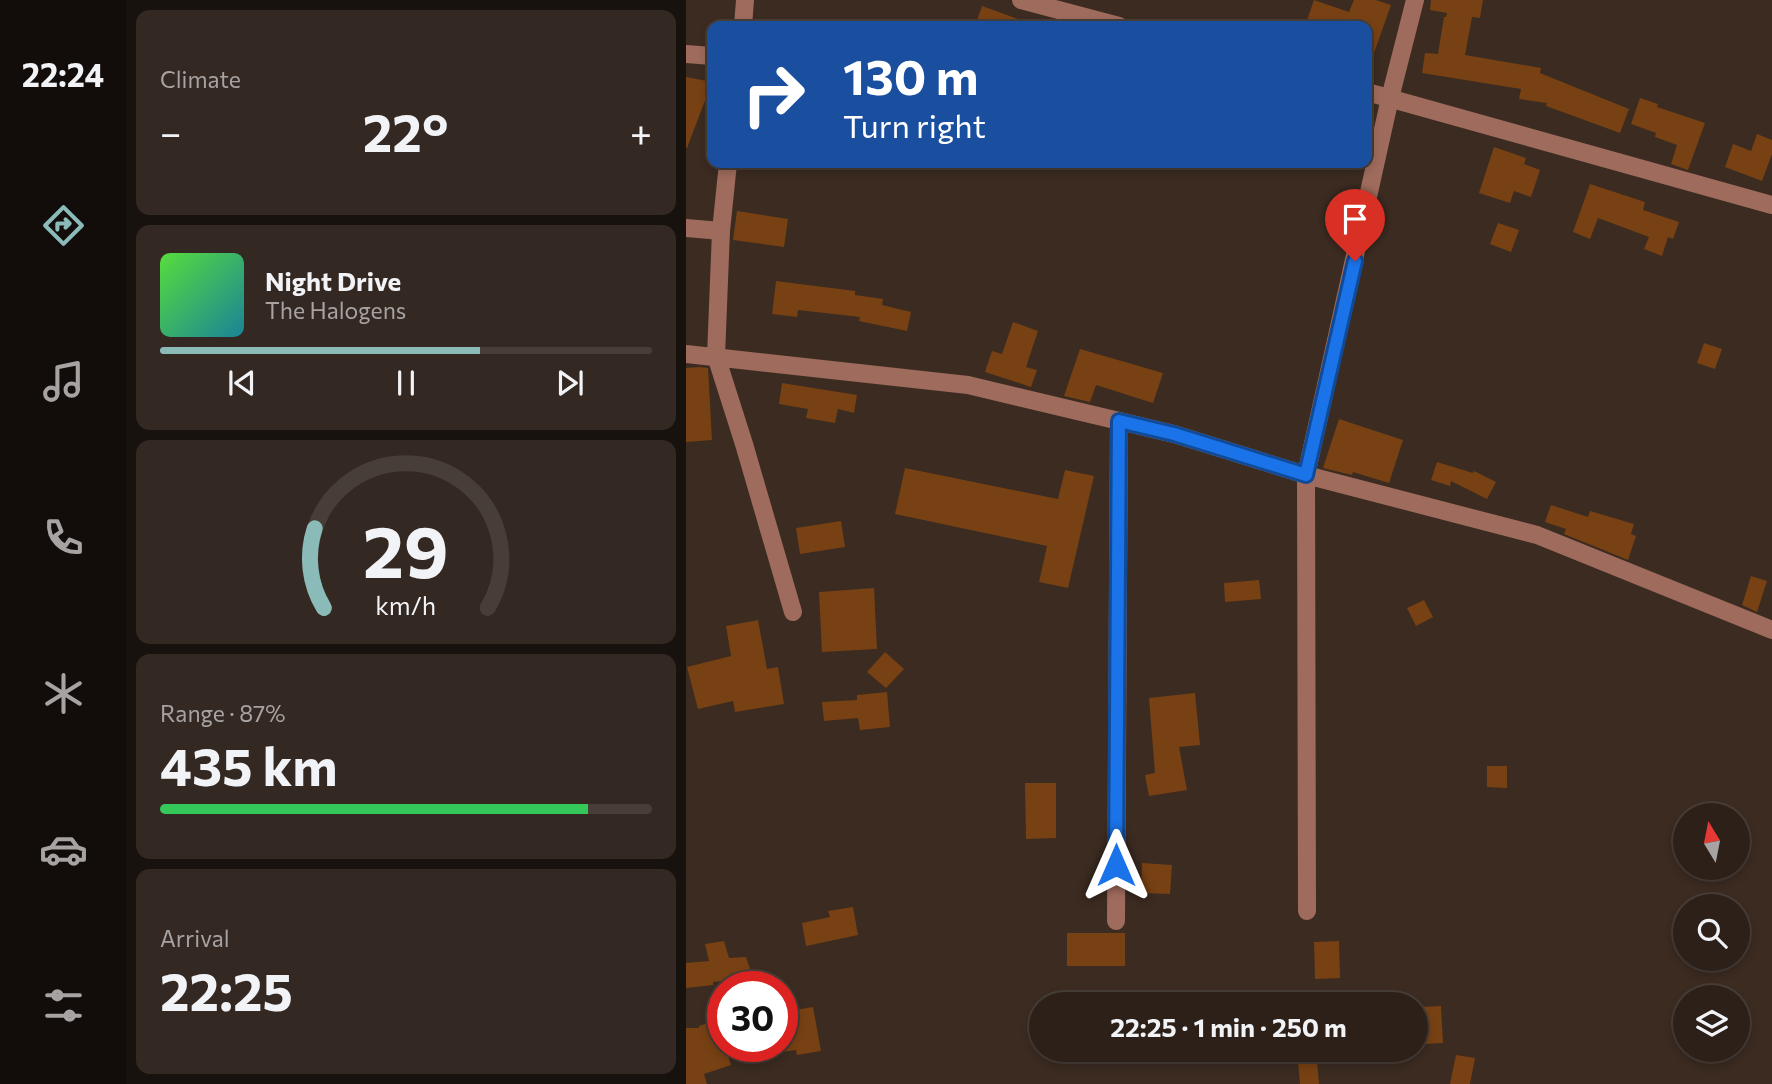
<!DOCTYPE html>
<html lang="en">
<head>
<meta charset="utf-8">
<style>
  :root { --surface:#2c2019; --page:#342822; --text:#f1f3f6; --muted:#a6a3a2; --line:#483e38; --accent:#8bbbb9 }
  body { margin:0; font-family:Commissioner,sans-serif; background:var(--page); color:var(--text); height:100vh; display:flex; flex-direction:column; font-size:26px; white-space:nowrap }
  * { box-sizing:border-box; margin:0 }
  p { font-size:23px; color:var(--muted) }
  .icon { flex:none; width:38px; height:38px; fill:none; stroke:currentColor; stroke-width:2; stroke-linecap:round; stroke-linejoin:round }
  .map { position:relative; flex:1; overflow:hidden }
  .drawer { display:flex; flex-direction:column; gap:10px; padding:10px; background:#18120e; width:560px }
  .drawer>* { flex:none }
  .top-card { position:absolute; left:21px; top:21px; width:665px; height:147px; border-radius:14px; box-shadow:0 4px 10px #0003,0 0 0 2px var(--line); background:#1a4fa0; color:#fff; overflow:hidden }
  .needle { width:46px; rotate:350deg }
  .tools { position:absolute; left:987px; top:803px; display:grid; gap:14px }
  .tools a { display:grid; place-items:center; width:77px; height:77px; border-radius:50%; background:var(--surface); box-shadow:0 4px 10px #0003,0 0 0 2px var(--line); font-size:35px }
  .speed { position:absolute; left:21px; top:971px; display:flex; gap:14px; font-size:35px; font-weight:700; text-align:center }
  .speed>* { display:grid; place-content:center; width:91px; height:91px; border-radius:50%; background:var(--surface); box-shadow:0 4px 10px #0003,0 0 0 2px var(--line); line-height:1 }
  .speed .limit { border:10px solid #d22; background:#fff; color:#111 }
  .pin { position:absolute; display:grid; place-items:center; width:60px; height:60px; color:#fff; margin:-72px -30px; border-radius:50% 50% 50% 0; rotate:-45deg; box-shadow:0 0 7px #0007 }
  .pin .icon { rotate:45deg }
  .me { position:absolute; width:77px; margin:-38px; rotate:0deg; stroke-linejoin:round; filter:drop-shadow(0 0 5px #0008) }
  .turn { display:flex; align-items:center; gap:24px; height:147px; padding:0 21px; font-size:32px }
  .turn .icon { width:91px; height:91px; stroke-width:2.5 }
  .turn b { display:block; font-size:49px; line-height:60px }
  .big { font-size:52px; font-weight:700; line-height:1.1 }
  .drawer .widget { flex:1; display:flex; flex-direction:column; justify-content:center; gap:10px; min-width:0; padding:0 24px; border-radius:14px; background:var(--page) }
  .drawer .dial { align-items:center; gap:0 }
  .dial svg { height:182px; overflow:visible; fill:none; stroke:var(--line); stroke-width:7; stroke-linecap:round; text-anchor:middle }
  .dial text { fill:var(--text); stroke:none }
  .song { display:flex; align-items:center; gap:21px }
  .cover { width:84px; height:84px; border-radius:10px; background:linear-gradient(135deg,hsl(110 70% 55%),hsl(190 70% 35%)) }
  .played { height:7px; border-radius:4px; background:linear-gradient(90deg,var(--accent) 65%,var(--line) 65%) }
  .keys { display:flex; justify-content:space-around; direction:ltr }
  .heat { display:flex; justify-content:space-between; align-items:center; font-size:38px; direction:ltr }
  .charge { height:10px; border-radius:5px; background:linear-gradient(90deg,#34c759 87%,var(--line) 0) }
  .trip { position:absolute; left:343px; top:992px; width:399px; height:70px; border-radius:35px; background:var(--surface); box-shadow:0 4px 10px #0003,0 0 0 2px var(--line); font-weight:700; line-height:70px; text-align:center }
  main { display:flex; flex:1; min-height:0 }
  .dock { display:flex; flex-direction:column; width:126px; justify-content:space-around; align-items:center; background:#120d0a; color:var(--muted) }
  .dock .icon { width:49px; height:49px }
  .dock .on { color:var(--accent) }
  .dock b { font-size:32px; color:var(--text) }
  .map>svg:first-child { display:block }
  .building { fill:#774113 }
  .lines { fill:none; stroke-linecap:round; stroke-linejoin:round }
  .minor { stroke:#9e6b5c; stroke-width:18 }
  .route-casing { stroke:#114b97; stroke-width:18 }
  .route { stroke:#1a73e8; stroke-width:12 }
</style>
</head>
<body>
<main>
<nav class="dock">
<b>22:24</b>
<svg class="icon on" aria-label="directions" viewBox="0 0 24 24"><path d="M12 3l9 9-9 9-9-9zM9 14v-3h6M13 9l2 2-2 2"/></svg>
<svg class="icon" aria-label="music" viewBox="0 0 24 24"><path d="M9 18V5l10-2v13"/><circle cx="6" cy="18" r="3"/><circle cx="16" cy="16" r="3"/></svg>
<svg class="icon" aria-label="phone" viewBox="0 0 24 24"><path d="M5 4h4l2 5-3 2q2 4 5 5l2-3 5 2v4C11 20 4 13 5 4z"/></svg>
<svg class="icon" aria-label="climate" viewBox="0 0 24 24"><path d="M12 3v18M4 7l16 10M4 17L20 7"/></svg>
<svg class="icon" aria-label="car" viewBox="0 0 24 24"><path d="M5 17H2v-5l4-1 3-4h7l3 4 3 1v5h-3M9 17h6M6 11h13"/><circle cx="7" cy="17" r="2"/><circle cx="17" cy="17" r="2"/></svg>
<svg class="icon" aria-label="filters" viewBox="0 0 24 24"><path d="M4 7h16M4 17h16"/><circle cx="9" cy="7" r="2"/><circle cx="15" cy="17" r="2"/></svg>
</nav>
<section class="drawer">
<div class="widget"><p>Climate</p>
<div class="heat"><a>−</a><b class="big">22°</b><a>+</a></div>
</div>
<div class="widget">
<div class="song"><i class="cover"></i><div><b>Night Drive</b><p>The Halogens</p></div></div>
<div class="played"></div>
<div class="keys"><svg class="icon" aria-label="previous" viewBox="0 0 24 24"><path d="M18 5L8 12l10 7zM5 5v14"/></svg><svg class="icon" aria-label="pause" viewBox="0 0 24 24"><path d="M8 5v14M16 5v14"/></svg><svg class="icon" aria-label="next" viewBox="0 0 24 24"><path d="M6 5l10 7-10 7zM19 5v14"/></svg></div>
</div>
<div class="widget dial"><svg viewBox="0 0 100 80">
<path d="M14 69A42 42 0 1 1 86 69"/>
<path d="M14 69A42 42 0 0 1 10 34" stroke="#8bbbb9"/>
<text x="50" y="56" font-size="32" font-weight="700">29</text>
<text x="50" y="72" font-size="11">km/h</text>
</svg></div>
<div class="widget"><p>Range · 87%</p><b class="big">435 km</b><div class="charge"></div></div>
<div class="widget"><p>Arrival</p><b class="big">22:25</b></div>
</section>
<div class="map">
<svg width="1086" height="1084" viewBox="0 0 1086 1084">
  <rect width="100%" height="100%" fill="#3b2b21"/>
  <g class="building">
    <path d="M628,0L663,12L668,0H690L705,5L683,67H681V26H619Z"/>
    <path d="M745,0H797L794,18L786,17L779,55L855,68L854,73L943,109L934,133L860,106L861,103L833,99L835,89L736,73L739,53L752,54L758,17H760L761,13L744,10Z"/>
    <path d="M296,6L346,24V26H289Z"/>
    <path d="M0,77L26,82L1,148H0Z"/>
    <path d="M954,98L972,104L971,107L1019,123L1002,170L985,164L991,145L969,137L970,133L945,124Z"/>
    <path d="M1071,134L1086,140V154L1076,181L1039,167L1047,144L1065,151Z"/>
    <path d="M808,147L840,158L838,164L854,170L845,197L828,191L824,203L793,193Z"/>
    <path d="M904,184L959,202L957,210L993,222L987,239L982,237L976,256L958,249L963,237L912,218L904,239L887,232Z"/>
    <path d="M51,211L102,219L98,247L47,240Z"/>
    <path d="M812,223L833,230L825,252L804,244Z"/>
    <path d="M90,281L169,291V295L197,299L196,305L225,312L221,331L173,321L174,317L112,310L111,317L86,314Z"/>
    <path d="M327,322L352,331L340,367L351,370L345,387L299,372L306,351L316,354Z"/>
    <path d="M1018,343L1036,349L1029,369L1011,363Z"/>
    <path d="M394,349L477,373L467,403L410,385L404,402L378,396Z"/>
    <path d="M13,367L22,368L26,440L0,442V368Z"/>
    <path d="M96,383L171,395L168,413L152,409L149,423L120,418L122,409L93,404Z"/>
    <path d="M653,419L717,440L703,483L667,472L666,475L637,468Z"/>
    <path d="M751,462L787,473L788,471L810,482L801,499L765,481L764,486L745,480Z"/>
    <path d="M219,468L372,499L379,470L408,476L382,588L353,582L361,546L209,514Z"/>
    <path d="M865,505L902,517L904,511L948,524L945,534L950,536L942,560L878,534L880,529L859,522Z"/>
    <path d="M155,521L159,547L114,554L110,528Z"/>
    <path d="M1065,576L1081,581L1071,612L1056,605Z"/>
    <path d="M573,580L575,599L539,602L538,583Z"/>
    <path d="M188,588L191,649L136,652L133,592Z"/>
    <path d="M738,600L747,617L730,626L721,608Z"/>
    <path d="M72,620L81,669L92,667L98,704L49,712L47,701L12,709L1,667L45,656L40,626Z"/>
    <path d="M199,652L218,669L200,688L181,672Z"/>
    <path d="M201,692L204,727L174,730L172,718L138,721L136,702L171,700V695Z"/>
    <path d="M509,693L514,745L493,747L501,790L463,796L459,775L469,773L463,698Z"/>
    <path d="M801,766H821V788L801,787Z"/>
    <path d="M339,783H370V838L340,839Z"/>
    <path d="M456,863L486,865L484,894L455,893Z"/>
    <path d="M167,907L172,935L120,946L116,923L144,917L142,911Z"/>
    <rect x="381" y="933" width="58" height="33"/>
    <path d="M38,941L43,958L60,957L67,978L27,982V985L0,988V963L23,961L19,944Z"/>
    <path d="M653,941L654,978L629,979L628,942Z"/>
    <path d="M755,1006L757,1043L737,1044L736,1007Z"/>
    <path d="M127,1007L135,1051L111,1055L110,1050L96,1052V1027L106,1025L103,1011Z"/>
    <path d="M30,1020L37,1046H39L45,1065L18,1074L21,1084H0V1028H13V1026Z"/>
    <path d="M611,1050H630L633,1084H614Z"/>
    <path d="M770,1055L789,1058L784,1084H764Z"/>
  </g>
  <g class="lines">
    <g class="minor">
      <path d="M335,0L433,26"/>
      <path d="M57,26L59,0"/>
      <path d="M0,54L26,56"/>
      <path d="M681,92L1086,205"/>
      <path d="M42,163L35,231L30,356L58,444L107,612"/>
      <path d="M0,228L35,231"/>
      <path d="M0,354L282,385L488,434L620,475L851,535L1086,630"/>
      <path d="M621,911L620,475L704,98L729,0"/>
      <path d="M430,921L433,421"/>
    </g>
  </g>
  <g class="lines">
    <g class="route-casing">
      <path id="route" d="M430,865L433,421L488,434L620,475L669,261"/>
    </g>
    <use href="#route" class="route"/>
  </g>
</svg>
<div class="tools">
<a><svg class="needle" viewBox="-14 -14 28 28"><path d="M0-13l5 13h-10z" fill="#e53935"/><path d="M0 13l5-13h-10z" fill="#a6a3a2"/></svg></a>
<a><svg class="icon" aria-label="search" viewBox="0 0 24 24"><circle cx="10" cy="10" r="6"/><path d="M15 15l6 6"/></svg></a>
<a><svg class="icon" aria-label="layers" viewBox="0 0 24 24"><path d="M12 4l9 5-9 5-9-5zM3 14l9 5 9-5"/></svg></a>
</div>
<div class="speed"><div class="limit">30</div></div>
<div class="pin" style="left:669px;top:261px;background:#d93025"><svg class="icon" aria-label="arrive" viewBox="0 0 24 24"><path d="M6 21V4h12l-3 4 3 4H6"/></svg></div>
<svg class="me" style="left:430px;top:865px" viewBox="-20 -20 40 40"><path d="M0-17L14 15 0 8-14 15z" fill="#1a73e8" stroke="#fff" stroke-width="4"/></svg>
<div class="trip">22:25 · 1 min · 250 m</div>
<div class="top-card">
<div class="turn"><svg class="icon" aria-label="right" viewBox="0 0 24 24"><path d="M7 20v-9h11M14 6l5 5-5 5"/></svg><div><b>130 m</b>Turn right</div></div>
</div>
</div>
</main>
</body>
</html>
